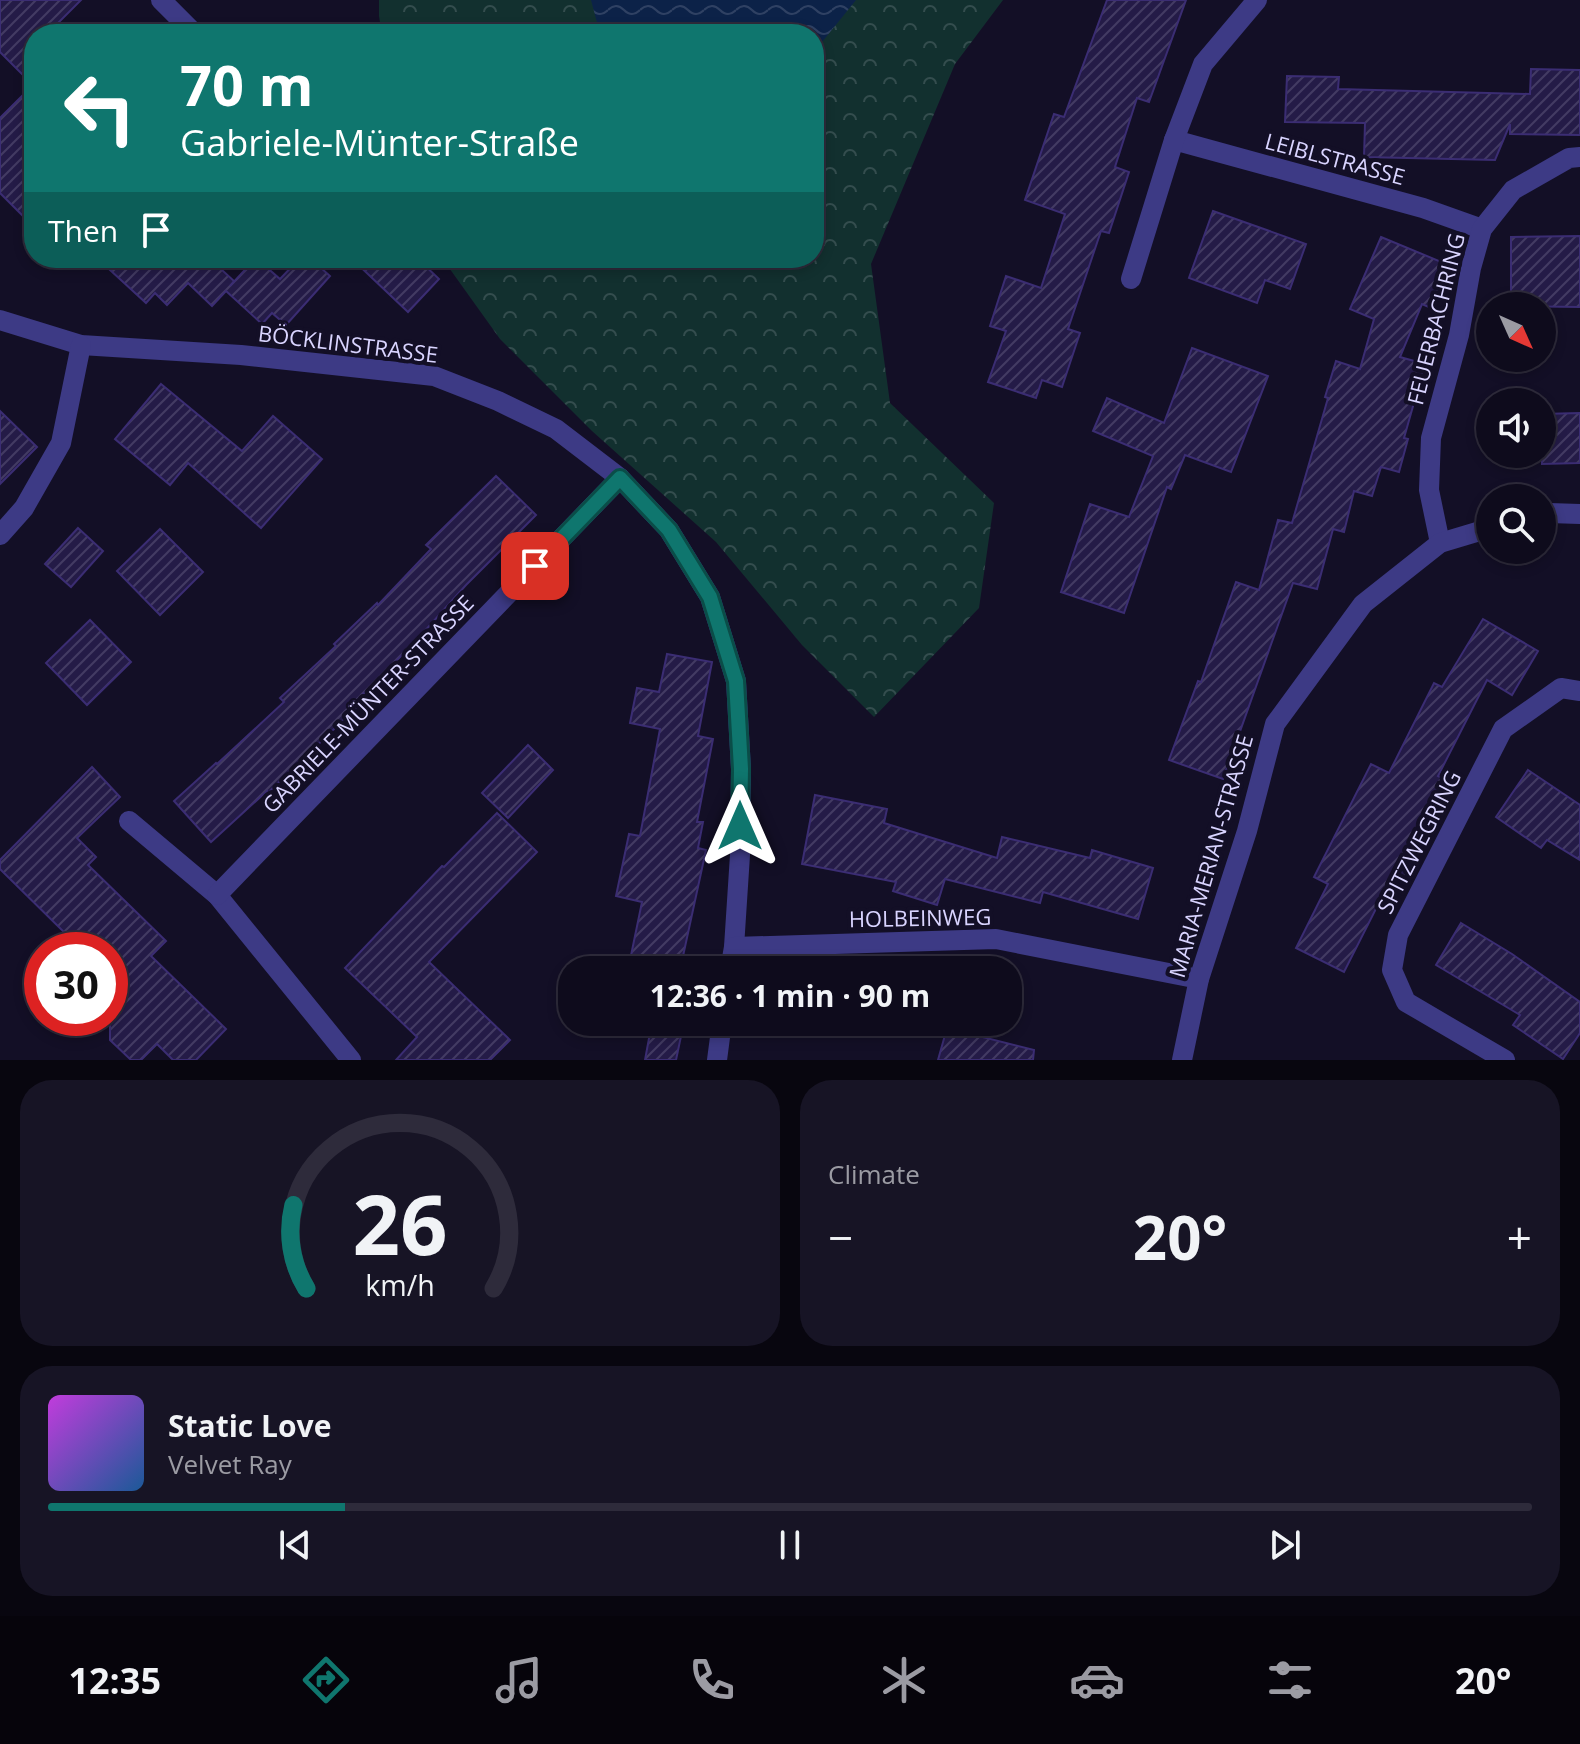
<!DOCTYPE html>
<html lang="en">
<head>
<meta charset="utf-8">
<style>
  :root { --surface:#0e0b1c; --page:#171425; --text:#f1f3f6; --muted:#9b9ba3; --line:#2e2b3b; --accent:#0f766e }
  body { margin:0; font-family:"Open Sans",sans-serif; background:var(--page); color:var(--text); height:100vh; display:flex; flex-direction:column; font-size:30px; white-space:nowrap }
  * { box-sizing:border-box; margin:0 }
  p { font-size:26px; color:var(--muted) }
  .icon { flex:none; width:44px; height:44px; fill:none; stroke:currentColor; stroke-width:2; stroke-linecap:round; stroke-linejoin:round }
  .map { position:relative; height:1060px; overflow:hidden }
  .sheet { display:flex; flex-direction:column; gap:20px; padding:20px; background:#08060f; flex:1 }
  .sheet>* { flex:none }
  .top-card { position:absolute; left:24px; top:24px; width:800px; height:244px; border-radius:32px; box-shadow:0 4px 12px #0003,0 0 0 2px var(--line); background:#0f766e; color:#fff; overflow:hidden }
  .needle { width:52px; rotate:135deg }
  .tools { position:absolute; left:1476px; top:292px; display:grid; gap:16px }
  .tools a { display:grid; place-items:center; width:80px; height:80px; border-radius:50%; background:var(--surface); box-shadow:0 4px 12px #0003,0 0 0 2px var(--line); font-size:40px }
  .speed { position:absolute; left:24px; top:932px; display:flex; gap:16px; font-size:40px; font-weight:700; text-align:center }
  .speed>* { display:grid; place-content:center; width:104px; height:104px; border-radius:50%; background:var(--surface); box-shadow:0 4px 12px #0003,0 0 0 2px var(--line); line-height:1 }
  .speed .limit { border:12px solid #d22; background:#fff; color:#111 }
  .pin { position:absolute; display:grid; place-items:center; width:68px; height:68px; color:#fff; margin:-34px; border-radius:16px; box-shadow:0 4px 12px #0006 }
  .me { position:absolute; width:88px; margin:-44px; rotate:0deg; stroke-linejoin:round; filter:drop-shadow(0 0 6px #0008) }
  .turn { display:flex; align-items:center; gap:28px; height:168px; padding:0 24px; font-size:36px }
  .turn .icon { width:104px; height:104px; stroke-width:2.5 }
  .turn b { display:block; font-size:56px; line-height:68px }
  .then { display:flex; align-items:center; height:76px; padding:0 24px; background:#0003; gap:16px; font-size:30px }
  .big { font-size:60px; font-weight:700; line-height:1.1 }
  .sheet .tile { flex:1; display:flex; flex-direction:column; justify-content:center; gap:12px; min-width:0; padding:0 28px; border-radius:32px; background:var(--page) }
  .sheet .dial { align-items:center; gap:0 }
  .dial svg { height:208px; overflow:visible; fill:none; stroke:var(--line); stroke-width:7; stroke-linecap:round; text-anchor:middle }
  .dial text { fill:var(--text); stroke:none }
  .song { display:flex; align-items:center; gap:24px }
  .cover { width:96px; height:96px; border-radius:12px; background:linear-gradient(135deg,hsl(290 70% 55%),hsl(210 70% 35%)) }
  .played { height:8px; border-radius:4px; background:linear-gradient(90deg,var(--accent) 20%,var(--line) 20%) }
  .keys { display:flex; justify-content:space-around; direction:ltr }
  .heat { display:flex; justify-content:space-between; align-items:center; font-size:44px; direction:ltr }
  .sheet .tiles { flex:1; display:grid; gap:20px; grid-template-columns:1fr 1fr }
  .tile:last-child { grid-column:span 2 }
  .trip { position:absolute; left:558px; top:956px; width:464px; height:80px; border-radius:32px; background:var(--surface); box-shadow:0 4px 12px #0003,0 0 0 2px var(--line); font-weight:700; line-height:80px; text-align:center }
  .menu { display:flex; height:128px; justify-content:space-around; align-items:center; background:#06040b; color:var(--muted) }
  .menu .icon { width:56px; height:56px }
  .menu .on { color:var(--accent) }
  .menu b { font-size:36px; color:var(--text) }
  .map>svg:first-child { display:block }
  .forest { fill:url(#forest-crowns) }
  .water { fill:url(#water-waves) }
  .building { fill:url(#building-hatch); stroke:#3b2d73; stroke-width:2 }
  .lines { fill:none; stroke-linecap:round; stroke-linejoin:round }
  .minor { stroke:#3d3a85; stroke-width:20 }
  .route-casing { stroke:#0a4d48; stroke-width:20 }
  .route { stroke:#0f766e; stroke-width:14 }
  .labels { text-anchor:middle; stroke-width:8; stroke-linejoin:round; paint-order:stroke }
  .street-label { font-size:22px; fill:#d9d4ff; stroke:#130f26 }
</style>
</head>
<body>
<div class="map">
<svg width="1580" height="1060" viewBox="0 0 1580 1060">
  <defs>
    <pattern id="forest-crowns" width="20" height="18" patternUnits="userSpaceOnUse" patternTransform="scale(2)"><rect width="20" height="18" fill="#12302f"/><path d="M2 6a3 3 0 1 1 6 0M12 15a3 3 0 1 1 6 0" fill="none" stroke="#344d4e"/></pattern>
    <pattern id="water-waves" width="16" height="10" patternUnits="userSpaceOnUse" patternTransform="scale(2)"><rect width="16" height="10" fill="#0c2248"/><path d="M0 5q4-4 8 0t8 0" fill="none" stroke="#2f4163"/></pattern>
    <pattern id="building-hatch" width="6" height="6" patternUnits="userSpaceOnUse" patternTransform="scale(2)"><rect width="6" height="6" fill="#241b47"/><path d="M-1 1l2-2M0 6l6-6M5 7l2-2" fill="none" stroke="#433b63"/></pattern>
  </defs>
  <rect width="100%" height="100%" fill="#130f26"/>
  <path class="forest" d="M379,0H1003L955,64L871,264L890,403L994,503L979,608L874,717L802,645L716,542L592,431L500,339L442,258H814V34H382L379,16Z"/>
  <path class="water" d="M591,0H856L814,52V34H600Z"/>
  <g class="building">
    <path d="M0,0H81L47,34H34V227L0,193V118L33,85L0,52Z"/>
    <path d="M1107,0H1186L1149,102L1137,98L1115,167L1129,172L1109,233L1101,231L1068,329L1080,333L1062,387L1042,380L1036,398L988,382L1006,331L990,326L1006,276L1041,288L1065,214L1025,200L1054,114L1064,117Z"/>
    <path d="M1531,69L1580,70V135L1510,134V124L1495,160L1364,157L1365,123L1285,122L1287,76L1339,77L1338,89L1530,94Z"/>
    <path d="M1213,211L1306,244L1290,289L1265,280L1257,303L1189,278Z"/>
    <path d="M1580,236V307L1511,306V237Z"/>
    <path d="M1381,237L1451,266L1433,309L1422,304L1400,357L1425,364L1404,438L1408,439L1399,472L1381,467L1372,496L1354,491L1344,532L1333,529L1317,589L1293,583L1223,779L1169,760L1198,681L1201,682L1236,582L1259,590L1278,520L1292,523L1328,398L1325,397L1336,361L1360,369L1374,319L1350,309Z"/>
    <path d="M97,258H211L210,259L234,281L230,286L256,258L280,279L300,258H310L330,276L286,325L272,313L262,324L226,291L212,306L188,283L167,305L155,293L146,303Z"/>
    <path d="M351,258H417L439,279L408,312Z"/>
    <path d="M1192,348L1268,376L1231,472L1185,455L1171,489L1167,487L1124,613L1061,592L1090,504L1129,517L1153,456L1093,431L1107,398L1164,423Z"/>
    <path d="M161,384L242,451L273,416L322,459L261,528L188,463L170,485L115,439Z"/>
    <path d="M0,411L37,447L0,484Z"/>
    <path d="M1580,413V463L1542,464V414Z"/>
    <path d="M496,476L536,515L466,585L415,642L359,698L362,702L268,793L267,791L211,842L174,801L216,763L217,764L284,702L280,698L336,646L334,644L377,603L378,605L431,549L426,545Z"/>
    <path d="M78,528L103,551L71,587L45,564Z"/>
    <path d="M160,529L203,572L160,615L117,571Z"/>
    <path d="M1483,619L1538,651L1512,695L1487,680L1438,776L1454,784L1404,883L1392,877L1344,972L1296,948L1328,884L1314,877L1371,764L1389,773L1434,683L1442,687Z"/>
    <path d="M90,620L131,662L87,705L46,663Z"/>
    <path d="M667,654L712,662L698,736L713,739L697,822H703L698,848L706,850L680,970H628L642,902L616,896L629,834L640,836L660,729L630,723L637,688L659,692Z"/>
    <path d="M528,745L553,770L508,818L482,793Z"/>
    <path d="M92,767L120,797L77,838L96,857L88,865L166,941L151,956L226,1029L196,1060H173L157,1044L141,1060H131L110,1040V950H54L68,936L0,869V860Z"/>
    <path d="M1528,770L1580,805V860L1547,840L1541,848L1496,817Z"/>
    <path d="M815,795L887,809L884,823L997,858L1002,837L1090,858L1092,850L1153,868L1138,919L1043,892L1040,903L945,879L937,905L893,891L896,882L802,864Z"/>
    <path d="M497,813L537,852L429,962L510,1040L490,1060H396L417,1037L345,968L442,866L444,867Z"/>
    <path d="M1461,923L1512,954L1580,1002V1033L1563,1059L1513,1025L1520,1015L1436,965Z"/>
    <path d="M652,1022H684L676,1060H645Z"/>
    <path d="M947,1028L1034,1050L1033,1060H938Z"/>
  </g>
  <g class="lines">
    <g class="minor">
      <path d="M161,0L193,32"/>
      <path d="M1174,140L1423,208L1482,229"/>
      <path d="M1131,279L1174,140L1203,64L1257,0"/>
      <path d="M0,320L81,345L241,355L434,376L498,401L556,429L620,478L669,530L710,597L736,681L741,769L740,855L734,947L730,970"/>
      <path d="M1542,515L1549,513L1580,514"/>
      <path d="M0,535L24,508L61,443L81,345"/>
      <path d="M1440,543L1429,490L1431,438L1459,335L1471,268L1482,229L1513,190L1569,158L1580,157"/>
      <path d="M129,821L217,895L351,1060"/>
      <path d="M217,895L620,478"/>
      <path d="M734,947L996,939L1199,979"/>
      <path d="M717,1060L722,1022"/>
      <path d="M1182,1060L1199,979L1247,831L1275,724L1363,604L1440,543L1490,528"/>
      <path d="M1505,1060L1406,1002L1392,970L1398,935L1503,729L1561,688L1580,691"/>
    </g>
  </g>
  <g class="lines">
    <g class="route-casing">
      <path id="route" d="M535,566L620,478L669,530L710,597L736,681L741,769L740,826"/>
    </g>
    <use href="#route" class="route"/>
  </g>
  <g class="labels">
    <g class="street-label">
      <text transform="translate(1335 159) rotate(15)" y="8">LEIBLSTRASSE</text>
      <text transform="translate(1436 319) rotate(-76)" y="8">FEUERBACHRING</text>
      <text transform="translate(348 344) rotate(7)" y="8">BÖCKLINSTRASSE</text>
      <text transform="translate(368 704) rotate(-46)" y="8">GABRIELE-MÜNTER-STRASSE</text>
      <text transform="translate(1419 842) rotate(-63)" y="8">SPITZWEGRING</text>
      <text transform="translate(1211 856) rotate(-74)" y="8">MARIA-MERIAN-STRASSE</text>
      <text transform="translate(920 918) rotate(-1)" y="8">HOLBEINWEG</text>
    </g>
  </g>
</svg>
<div class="tools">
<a><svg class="needle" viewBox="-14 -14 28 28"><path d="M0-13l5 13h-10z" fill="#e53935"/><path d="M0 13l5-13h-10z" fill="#9b9ba3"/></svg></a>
<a><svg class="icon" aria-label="sound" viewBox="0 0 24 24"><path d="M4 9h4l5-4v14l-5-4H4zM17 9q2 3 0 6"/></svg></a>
<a><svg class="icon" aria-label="search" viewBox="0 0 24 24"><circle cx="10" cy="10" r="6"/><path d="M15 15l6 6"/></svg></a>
</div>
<div class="speed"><div class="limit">30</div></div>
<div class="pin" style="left:535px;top:566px;background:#d93025"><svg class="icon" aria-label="arrive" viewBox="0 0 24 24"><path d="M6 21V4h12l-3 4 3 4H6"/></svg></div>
<svg class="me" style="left:740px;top:826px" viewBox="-20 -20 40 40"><path d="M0-17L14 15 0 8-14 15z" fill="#0f766e" stroke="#fff" stroke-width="4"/></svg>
<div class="trip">12:36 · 1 min · 90 m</div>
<div class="top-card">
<div class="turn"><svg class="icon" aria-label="left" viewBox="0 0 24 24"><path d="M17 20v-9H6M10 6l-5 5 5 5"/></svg><div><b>70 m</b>Gabriele-Münter-Straße</div></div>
<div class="then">Then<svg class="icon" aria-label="arrive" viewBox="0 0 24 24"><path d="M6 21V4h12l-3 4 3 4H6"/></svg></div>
</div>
</div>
<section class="sheet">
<div class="tiles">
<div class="tile dial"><svg viewBox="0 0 100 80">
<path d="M14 69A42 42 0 1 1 86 69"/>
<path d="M14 69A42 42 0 0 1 9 37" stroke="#0f766e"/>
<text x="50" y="56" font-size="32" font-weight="700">26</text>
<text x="50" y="72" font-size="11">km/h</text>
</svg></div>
<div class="tile"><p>Climate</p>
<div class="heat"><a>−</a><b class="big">20°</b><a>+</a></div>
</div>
<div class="tile">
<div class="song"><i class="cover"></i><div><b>Static Love</b><p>Velvet Ray</p></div></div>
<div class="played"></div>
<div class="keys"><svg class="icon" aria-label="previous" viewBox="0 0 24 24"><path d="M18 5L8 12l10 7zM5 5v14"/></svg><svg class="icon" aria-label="pause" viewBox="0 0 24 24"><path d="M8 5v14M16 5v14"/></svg><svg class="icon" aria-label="next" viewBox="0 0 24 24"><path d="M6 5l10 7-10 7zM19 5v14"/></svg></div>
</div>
</div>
</section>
<nav class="menu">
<b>12:35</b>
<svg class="icon on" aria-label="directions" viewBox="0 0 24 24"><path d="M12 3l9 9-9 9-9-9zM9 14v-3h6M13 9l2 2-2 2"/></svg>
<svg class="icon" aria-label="music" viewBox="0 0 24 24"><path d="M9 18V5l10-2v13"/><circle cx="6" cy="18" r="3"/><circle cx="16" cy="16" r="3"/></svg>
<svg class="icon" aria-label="phone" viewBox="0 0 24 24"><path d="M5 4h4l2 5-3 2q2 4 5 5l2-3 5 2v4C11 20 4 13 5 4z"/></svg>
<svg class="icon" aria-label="climate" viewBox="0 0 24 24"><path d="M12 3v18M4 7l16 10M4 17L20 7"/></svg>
<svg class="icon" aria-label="car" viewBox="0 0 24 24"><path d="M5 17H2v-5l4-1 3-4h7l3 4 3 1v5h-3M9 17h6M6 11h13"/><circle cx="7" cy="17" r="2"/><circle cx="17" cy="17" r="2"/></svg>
<svg class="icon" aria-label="filters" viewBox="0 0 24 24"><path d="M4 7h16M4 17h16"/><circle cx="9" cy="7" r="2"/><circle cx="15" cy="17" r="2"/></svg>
<b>20°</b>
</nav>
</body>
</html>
